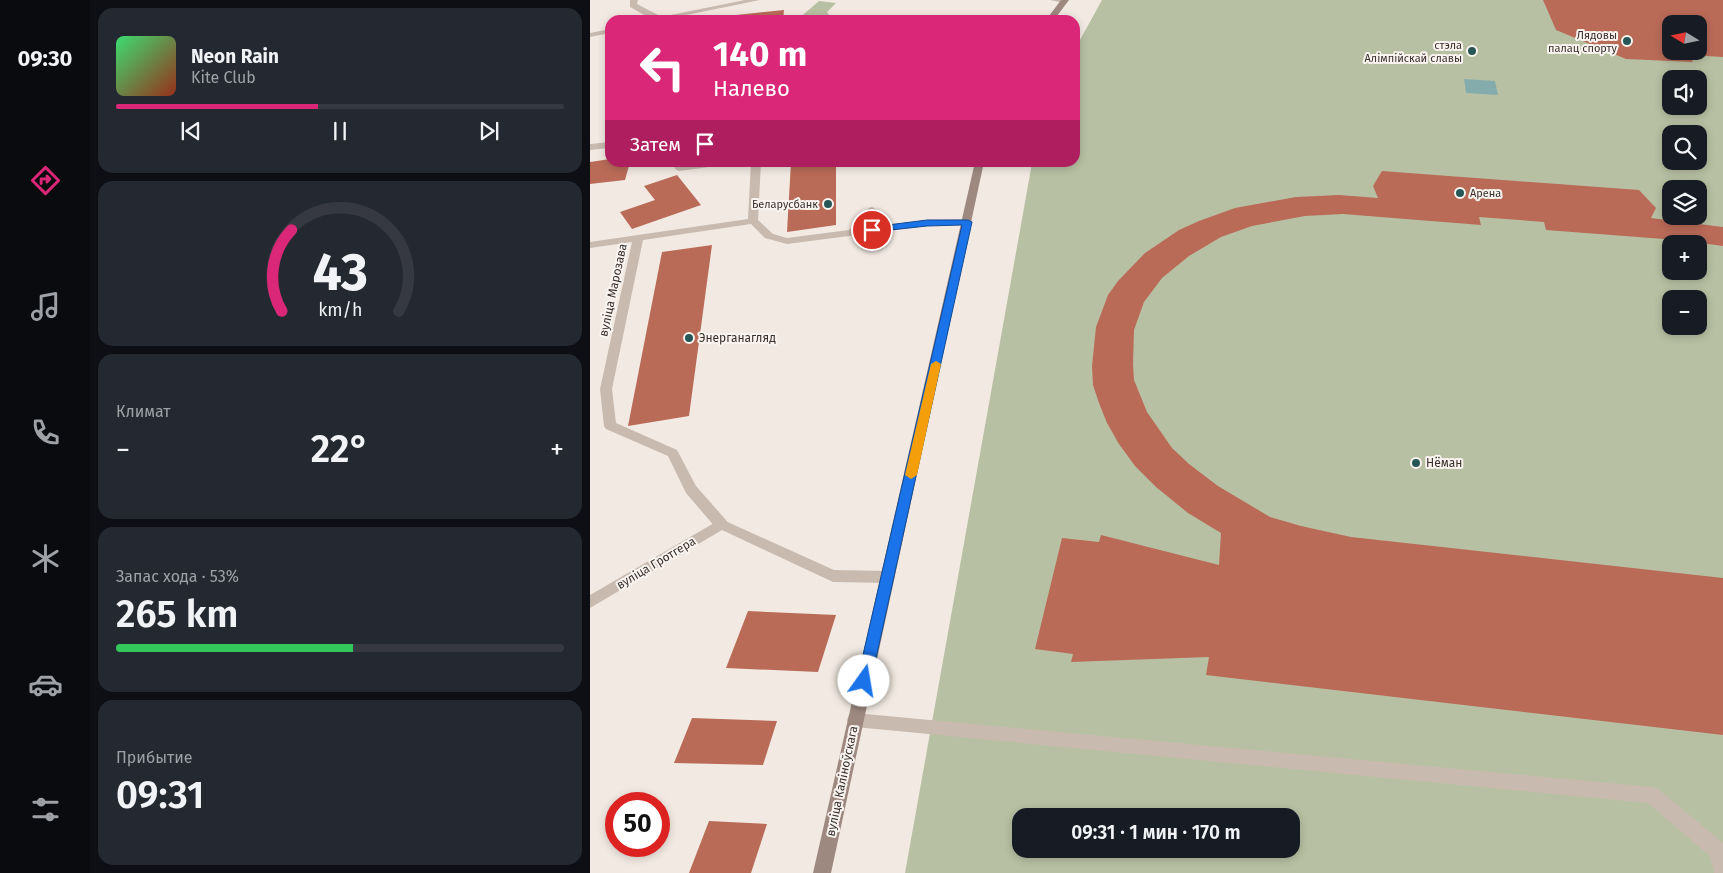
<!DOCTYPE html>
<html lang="ru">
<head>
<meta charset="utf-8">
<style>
  :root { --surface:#171b24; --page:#242831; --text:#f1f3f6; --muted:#9ea1a6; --line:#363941; --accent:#db2777 }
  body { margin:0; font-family:"Fira Sans",sans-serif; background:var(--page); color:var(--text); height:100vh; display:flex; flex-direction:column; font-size:19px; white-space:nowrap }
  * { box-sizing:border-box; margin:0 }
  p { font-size:16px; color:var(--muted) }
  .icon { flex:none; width:28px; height:28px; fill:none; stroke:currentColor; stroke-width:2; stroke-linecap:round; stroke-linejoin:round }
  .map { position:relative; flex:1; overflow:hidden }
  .details { display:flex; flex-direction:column; gap:8px; padding:8px; background:#0d0f14; width:500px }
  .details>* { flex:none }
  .top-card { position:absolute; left:15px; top:15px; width:475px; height:152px; border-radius:15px; box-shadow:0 2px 8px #0003; background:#db2777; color:#fff; overflow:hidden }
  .needle { width:32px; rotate:280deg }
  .fabs { position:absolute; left:1072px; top:15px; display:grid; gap:10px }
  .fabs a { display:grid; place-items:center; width:45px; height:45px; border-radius:10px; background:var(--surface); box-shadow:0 2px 8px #0003; font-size:25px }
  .speed { position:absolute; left:15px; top:792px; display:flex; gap:10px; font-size:25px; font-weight:700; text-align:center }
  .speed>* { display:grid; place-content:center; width:65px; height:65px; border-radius:50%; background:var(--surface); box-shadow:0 2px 8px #0003; line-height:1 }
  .speed .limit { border:8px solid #d22; background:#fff; color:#111 }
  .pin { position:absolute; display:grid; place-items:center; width:42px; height:42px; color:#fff; margin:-21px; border:2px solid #fff; border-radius:50%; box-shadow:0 1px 5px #0007 }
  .me { position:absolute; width:55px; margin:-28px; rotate:13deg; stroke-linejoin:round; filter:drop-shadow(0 0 4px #0008) }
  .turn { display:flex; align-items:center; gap:18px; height:105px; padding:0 25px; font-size:22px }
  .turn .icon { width:65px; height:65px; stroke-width:2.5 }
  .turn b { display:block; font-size:35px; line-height:42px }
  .then { display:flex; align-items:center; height:48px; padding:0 25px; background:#0003; gap:10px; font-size:19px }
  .big { font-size:38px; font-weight:600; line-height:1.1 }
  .details .card { flex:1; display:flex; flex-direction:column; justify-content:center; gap:8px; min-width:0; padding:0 18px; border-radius:15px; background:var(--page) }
  .details .dial { align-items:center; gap:0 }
  .dial svg { height:130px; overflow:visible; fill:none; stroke:var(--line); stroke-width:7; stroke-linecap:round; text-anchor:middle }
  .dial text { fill:var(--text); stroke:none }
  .song { display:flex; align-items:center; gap:15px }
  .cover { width:60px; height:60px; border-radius:8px; background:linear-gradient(135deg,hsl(140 70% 55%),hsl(10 70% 35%)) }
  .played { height:5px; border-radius:2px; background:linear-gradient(90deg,var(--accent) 45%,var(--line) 45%) }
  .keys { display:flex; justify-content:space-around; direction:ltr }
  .heat { display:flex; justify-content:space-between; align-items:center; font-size:28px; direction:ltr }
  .charge { height:8px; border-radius:4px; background:linear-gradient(90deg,#34c759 53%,var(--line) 0) }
  .trip { position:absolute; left:422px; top:808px; width:288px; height:50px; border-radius:15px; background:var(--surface); box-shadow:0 2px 8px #0003; font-weight:600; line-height:50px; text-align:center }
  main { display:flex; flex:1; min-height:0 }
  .menu { display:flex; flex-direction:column; width:90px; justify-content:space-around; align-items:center; background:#090b0e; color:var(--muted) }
  .menu .icon { width:35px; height:35px }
  .menu .active { color:var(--accent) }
  .menu b { font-size:22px; color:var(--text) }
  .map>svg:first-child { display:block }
  .green { fill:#b8c0a3; fill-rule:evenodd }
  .water { fill:#84acac }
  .building { fill:#ba6b58; fill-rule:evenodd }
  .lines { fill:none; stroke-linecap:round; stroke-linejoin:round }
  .service { fill:#c9baaf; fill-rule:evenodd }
  .minor { fill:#c9baaf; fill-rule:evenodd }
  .secondary { fill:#9d8980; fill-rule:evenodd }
  .route { fill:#1a73e8; stroke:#114b97 }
  .slow { fill:#f59e0b }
  .poi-dot { fill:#265656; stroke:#f9f4ef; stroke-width:2 }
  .labels { text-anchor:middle; stroke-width:4; stroke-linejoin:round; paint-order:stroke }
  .far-poi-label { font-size:11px; fill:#39302c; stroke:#f9f4ef; text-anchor:end }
  .street-label { font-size:12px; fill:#39302c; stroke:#f9f4ef }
  .poi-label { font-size:12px; fill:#39302c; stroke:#f9f4ef; text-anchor:start }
</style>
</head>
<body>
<main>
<nav class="menu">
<b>09:30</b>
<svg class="icon active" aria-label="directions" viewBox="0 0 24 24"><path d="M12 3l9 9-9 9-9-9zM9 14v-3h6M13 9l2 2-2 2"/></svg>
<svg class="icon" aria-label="music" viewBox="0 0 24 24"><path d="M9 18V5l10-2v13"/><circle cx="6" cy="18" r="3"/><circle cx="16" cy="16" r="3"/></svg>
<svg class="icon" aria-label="phone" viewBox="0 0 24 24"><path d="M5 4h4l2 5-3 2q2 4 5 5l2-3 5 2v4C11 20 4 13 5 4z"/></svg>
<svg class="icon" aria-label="climate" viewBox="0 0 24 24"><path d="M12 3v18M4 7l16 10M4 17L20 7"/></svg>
<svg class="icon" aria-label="car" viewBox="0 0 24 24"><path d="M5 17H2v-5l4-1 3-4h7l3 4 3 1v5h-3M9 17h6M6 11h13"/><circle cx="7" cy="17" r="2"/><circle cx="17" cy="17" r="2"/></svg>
<svg class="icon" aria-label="filters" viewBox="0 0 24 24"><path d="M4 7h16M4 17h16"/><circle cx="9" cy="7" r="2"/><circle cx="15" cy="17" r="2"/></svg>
</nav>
<section class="details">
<div class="card">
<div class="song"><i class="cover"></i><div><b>Neon Rain</b><p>Kite Club</p></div></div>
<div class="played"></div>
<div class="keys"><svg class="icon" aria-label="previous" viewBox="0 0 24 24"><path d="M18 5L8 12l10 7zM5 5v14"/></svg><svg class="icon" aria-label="pause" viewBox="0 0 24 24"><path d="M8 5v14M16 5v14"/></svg><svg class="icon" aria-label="next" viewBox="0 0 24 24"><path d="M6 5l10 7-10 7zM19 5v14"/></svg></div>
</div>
<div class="card dial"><svg viewBox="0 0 100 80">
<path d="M14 69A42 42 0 1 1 86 69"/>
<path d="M14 69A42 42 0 0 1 20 19" stroke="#db2777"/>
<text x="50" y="56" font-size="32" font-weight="700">43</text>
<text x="50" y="72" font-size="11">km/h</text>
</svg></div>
<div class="card"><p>Климат</p>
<div class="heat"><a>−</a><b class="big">22°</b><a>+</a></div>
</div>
<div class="card"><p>Запас хода · 53%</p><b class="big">265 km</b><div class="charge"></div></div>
<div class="card"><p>Прибытие</p><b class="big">09:31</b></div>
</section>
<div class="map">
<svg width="1133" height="873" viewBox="0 0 1133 873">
  <rect width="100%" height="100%" fill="#f2eae2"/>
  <g class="green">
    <path d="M512,0H1133V873H315L442,163L485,162V49ZM1081,24H1109V51H1081ZM1081,79H1109V106H1081ZM1081,134H1109V161H1081ZM1081,189H1109V216H1081ZM1081,244H1109V271H1081ZM1081,299H1109V326H1081ZM431,816H701V849H431Z"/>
    <path d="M229,1L246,3L237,12L242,20H207Z"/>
  </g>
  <path class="water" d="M874,79L905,81L908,95L876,93Z"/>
  <g class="building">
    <path d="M953,0H1133V57L1099,55L1103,62L1036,59L966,30ZM1081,24H1109V51H1081Z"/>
    <path d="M194,10L193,20H136L137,16Z"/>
    <path d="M336,16V20H307V19Z"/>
    <path d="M20,159V162H40L35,180L0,184V162Z"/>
    <path d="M201,162H246V225L197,232Z"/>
    <path d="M792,171L1049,190L1066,208L1061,218L1133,227V246L1087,240L956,230L954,222L889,217L891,225L753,214L715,216L662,226L631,237L599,256L572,278L554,302L544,330L543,364L544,380L557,412L582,448L599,464L628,486L680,517L711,526L761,537L1133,578V735L616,675L619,657L481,662L483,654L445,649L472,538L509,542L511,535L629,565L631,533L598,513L566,487L545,466L529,444L517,423L509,403L503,385L502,366L506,327L518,295L528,281L555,253L589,230L609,221L645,208L706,197L749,195L788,198L783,186Z"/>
    <path d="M87,175L111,205L42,229L30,212L65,200L54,186Z"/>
    <path d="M122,245L99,416L38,426L72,252Z"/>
    <path d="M158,611L246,615L228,672L136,668Z"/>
    <path d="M102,718L187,721L173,765L84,763Z"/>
    <path d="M119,821L177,824L161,873H99Z"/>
  </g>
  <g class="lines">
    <g class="service">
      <path d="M40,0H48L47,4L70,16L71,20H63L40,7Z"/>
      <path d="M460,0H477L478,1L474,3Z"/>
      <path d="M20,142V148L0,150V144Z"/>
      <path d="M110,162H138L134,165L89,171L84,168L89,165Z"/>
      <path d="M161,162H171L168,220L183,234L197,238L259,230L279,208L282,207L287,210L271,228L337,220L378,219L383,222L378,225L337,226L197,244L175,238L161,224L53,240L22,389L26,423L87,450L106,486L136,520L138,524L136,528L131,529L126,528L96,493L78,456L16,429L14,426L10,389L42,242L0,248V242L158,219Z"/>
      <path d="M265,713L1062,787L1068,789L1133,843V873H1124L1120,856L1058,803L265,727L259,725L257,720L259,715Z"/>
    </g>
    <g class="minor">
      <path d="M155,0H170L72,20H56Z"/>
      <path d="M20,29V33L0,37V33Z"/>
      <path d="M131,519L244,570L298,571L303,573L305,577L303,581L298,583L243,582L132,530L0,608V595Z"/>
    </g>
    <g class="secondary">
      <path d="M471,0H479L464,20H456Z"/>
      <path d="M385,162H394L241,873H223Z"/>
    </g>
  </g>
  <path class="route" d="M337,220H378L382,222L281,681L279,686L274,688L269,686L267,681L372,225L337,226L282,232L277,230L282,227Z"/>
  <path class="slow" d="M346,361L351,364L327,475L321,479L315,475L341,364Z"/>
  <g class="poi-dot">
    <circle cx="1037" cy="41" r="5"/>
    <circle cx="882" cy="51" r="5"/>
    <circle cx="870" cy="193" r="5"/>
    <circle cx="238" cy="204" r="5"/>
    <circle cx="99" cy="338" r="5"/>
    <circle cx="826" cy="463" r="5"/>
  </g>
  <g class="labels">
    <g class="far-poi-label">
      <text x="1027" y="39">Лядовы<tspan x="1027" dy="13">палац спорту</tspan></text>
      <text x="872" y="49">стэла<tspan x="872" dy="13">Алімпійскай славы</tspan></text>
      <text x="880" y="197" text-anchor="start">Арена</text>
      <text x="228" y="208">Беларусбанк</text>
    </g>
    <g class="street-label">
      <text transform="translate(23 290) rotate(-78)" y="4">вуліца Марозава</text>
      <text transform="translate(66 563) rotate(-31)" y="4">вуліца Гротгера</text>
      <text transform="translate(252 781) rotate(-78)" y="4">вуліца Каліноўскага</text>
    </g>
    <g class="poi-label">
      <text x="109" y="342">Энерганагляд</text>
      <text x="836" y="467">Нёман</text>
    </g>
  </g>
</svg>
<div class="fabs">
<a><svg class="needle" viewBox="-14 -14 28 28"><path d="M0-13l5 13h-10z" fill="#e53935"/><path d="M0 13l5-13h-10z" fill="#9ea1a6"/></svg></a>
<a><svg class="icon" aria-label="sound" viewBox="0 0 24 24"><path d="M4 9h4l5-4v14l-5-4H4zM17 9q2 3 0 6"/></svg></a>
<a><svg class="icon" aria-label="search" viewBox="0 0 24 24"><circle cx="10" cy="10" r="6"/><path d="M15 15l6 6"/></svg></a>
<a><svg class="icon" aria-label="layers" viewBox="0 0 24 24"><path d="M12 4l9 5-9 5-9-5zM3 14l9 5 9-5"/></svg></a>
<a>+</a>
<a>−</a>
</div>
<div class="speed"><div class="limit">50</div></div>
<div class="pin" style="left:282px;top:230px;background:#d93025"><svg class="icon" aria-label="arrive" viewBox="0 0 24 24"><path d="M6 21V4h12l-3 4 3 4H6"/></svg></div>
<svg class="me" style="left:274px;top:681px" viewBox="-20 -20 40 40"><circle r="19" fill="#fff"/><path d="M0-13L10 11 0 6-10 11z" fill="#1a73e8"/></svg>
<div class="trip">09:31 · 1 мин · 170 m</div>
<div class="top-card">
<div class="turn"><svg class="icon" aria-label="left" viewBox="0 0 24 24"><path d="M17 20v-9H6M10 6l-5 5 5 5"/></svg><div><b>140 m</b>Налево</div></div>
<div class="then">Затем<svg class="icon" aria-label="arrive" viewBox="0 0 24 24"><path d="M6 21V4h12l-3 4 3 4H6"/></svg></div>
</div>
</div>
</main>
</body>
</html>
